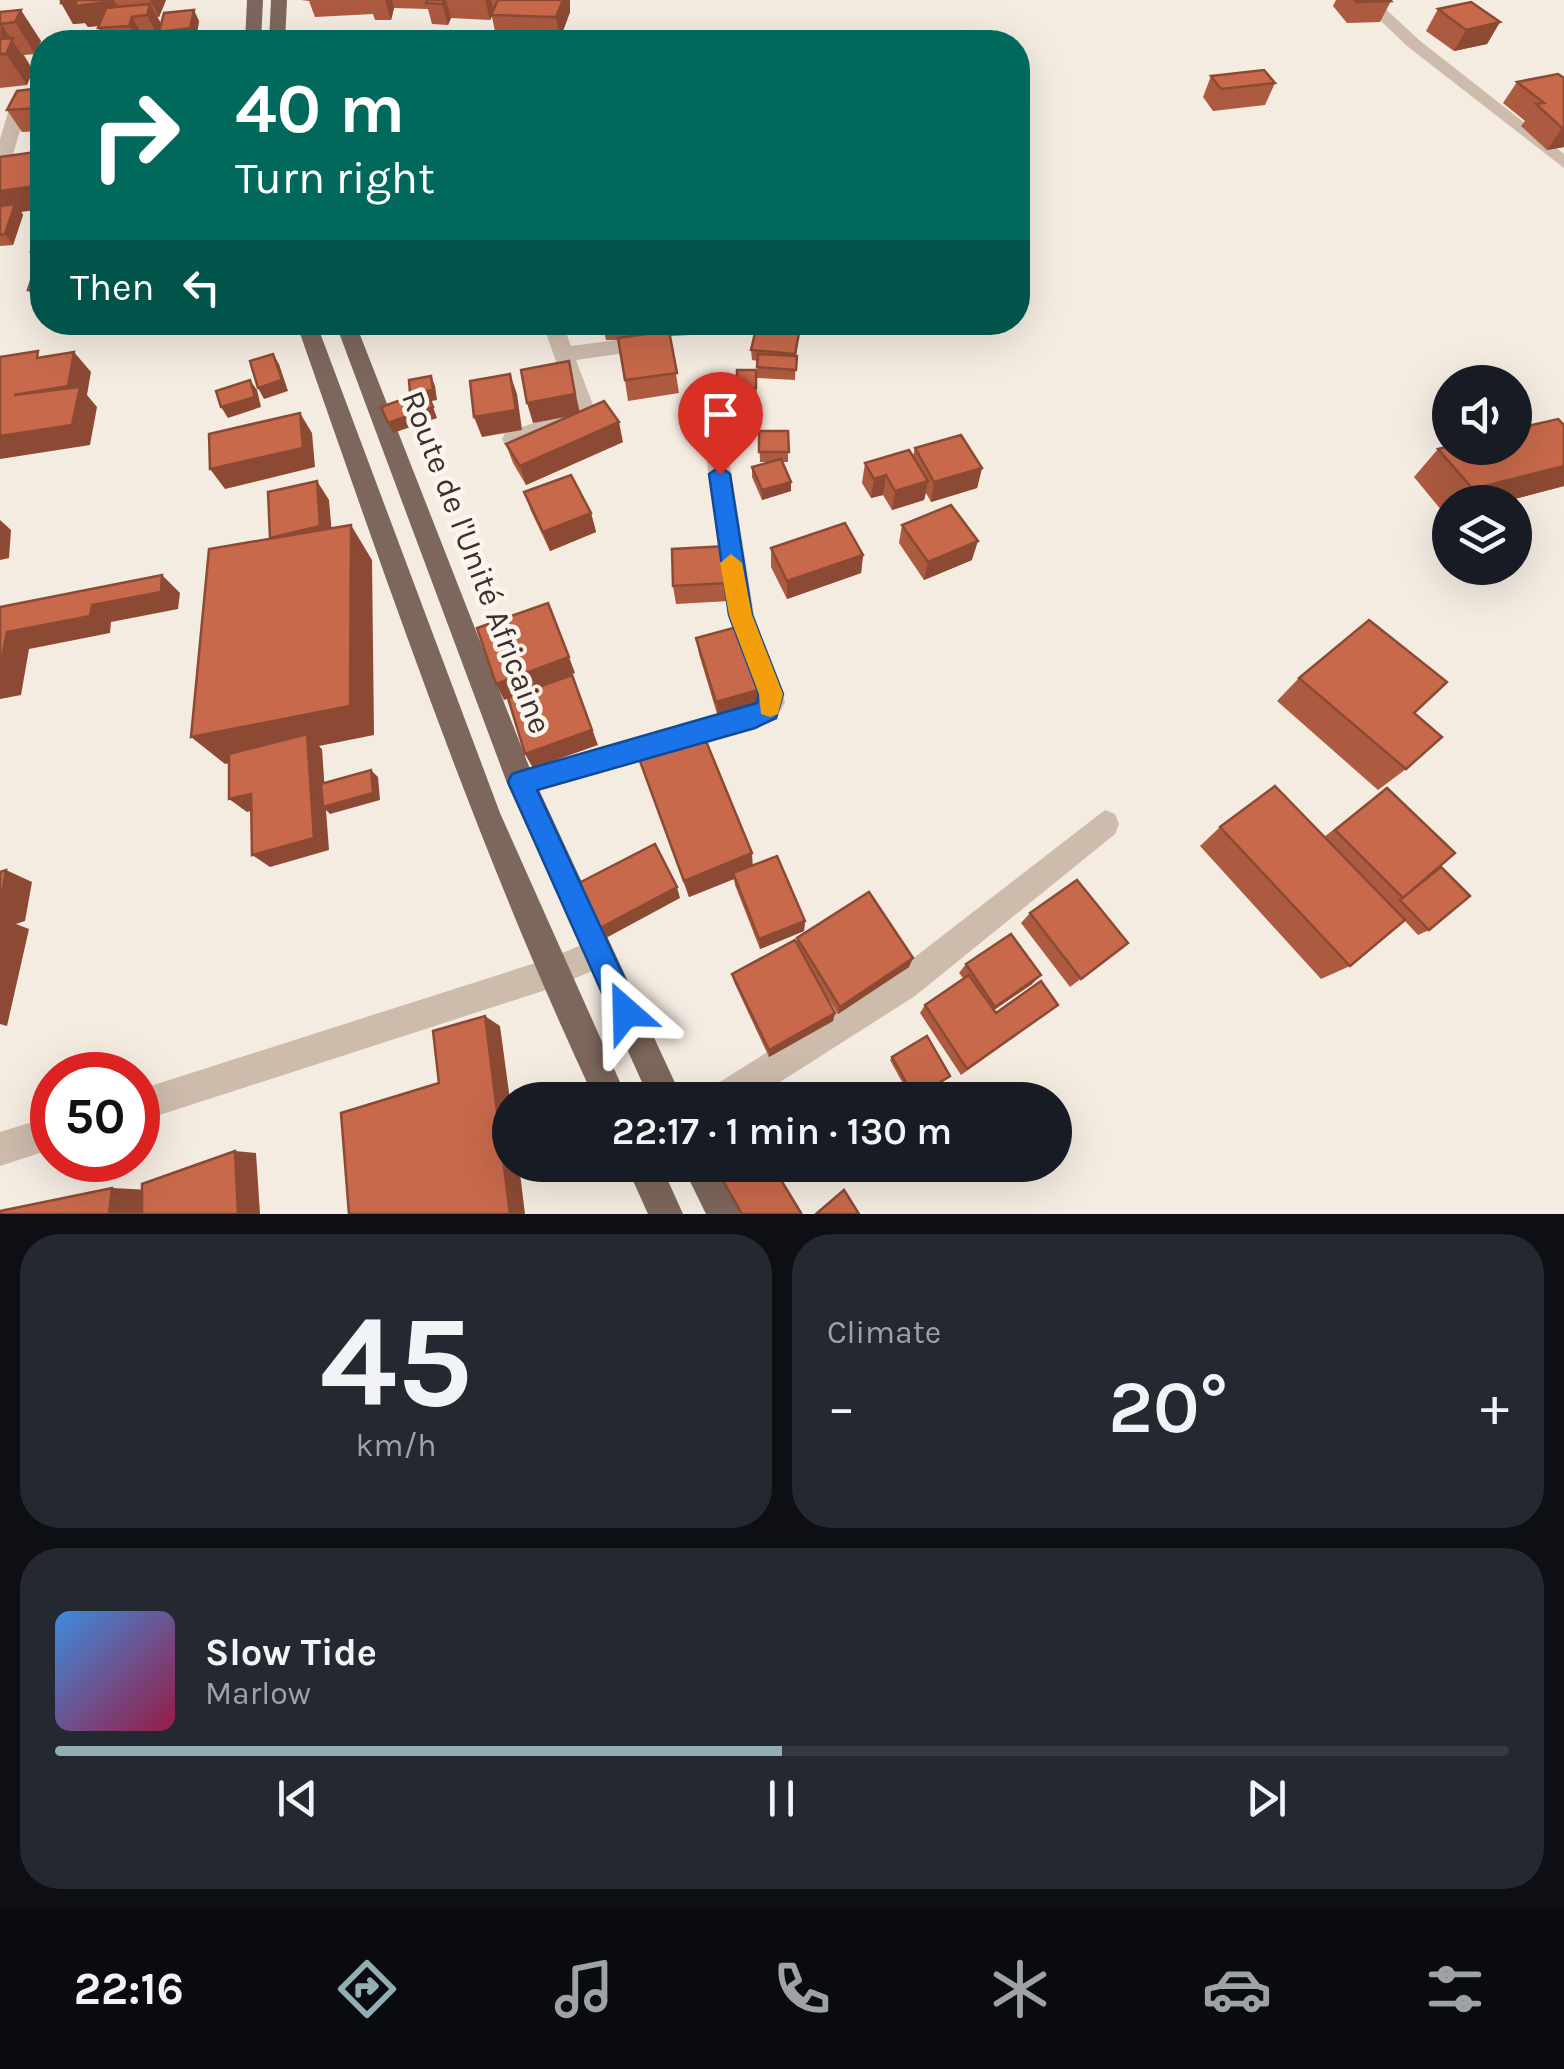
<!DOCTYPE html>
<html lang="en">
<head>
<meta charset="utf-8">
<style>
  :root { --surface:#171b24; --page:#242831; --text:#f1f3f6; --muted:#9ea1a6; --line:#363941; --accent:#92aeb2 }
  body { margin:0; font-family:Karla,sans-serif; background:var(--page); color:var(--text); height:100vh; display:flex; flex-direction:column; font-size:38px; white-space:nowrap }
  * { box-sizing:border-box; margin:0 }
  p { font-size:32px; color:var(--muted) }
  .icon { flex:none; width:55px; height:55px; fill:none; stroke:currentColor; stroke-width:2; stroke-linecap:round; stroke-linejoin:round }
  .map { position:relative; height:1214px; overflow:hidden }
  .drawer { display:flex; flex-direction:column; gap:20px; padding:20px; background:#0d0f14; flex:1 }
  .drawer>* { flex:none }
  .banner { position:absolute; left:30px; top:30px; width:1000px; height:305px; border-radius:40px; box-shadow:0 10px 40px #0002; background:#00695c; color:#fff; overflow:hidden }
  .fabs { position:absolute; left:1432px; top:365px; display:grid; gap:20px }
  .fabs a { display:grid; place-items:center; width:100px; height:100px; border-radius:50%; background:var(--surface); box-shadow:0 10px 40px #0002; font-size:50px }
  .speed { position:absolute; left:30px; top:1052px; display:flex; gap:20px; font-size:50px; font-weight:700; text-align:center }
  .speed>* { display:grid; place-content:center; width:130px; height:130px; border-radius:50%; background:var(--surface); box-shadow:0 10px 40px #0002; line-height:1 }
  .speed .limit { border:15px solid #d22; background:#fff; color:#111 }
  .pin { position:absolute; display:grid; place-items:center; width:85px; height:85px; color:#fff; margin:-102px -42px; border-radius:50% 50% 50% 0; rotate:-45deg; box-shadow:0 0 10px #0007 }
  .pin .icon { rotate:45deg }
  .me { position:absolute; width:110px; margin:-55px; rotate:335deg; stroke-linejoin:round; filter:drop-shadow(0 0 8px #0008) }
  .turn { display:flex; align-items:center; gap:35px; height:210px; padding:0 40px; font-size:45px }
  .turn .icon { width:130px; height:130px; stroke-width:2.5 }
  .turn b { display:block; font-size:70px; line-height:85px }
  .then { display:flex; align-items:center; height:95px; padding:0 40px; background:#0003; gap:20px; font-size:38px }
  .big { font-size:75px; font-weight:600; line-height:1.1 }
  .drawer .card { flex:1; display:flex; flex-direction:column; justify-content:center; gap:15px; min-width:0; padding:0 35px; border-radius:40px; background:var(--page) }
  .drawer .dial { align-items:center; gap:0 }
  .dial b { font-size:130px; line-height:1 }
  .song { display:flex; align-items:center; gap:30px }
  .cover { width:120px; height:120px; border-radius:15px; background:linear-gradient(135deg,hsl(210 70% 55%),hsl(340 70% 35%)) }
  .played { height:10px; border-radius:5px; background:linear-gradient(90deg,var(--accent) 50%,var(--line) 50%) }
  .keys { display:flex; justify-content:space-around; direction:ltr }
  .heat { display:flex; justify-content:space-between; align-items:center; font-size:55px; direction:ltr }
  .drawer .tiles { flex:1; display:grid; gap:20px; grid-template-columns:1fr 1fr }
  .card:last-child { grid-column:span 2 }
  .trip { position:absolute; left:492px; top:1082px; width:580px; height:100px; border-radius:50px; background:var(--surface); box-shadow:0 10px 40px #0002; font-weight:600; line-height:100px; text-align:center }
  .tab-bar { display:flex; height:160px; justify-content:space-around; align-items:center; background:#090b0e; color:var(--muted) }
  .tab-bar .icon { width:70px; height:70px }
  .tab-bar .current { color:var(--accent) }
  .tab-bar b { font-size:45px; color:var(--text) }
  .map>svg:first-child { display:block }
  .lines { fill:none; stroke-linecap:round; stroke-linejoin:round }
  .minor { fill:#cdbbac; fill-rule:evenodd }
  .major { fill:#7d675c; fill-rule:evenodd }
  .wall { fill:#ac5a40 }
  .shaded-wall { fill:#8c4a34 }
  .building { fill:#c8694b; stroke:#8c4a34; stroke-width:2.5 }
  .route { fill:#1a73e8; stroke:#114b97; stroke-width:2.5 }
  .slow { fill:#f59e0b }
  .labels { text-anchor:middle; stroke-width:9; stroke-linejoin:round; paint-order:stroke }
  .street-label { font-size:32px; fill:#3b302b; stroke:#fbf5ee }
</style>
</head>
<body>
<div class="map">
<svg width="1564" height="1214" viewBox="0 0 1564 1214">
  <rect width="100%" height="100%" fill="#f4ebe1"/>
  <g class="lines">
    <g class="minor">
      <path d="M1359,0H1376L1419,40L1564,154V168L1407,46Z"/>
      <path d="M42,98V108L26,110L9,168L0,174V139L10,106Z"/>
      <path d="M542,322H562L571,346L632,338L642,345L632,352L576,360L596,413L593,419L513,447L505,445L502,439L505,433L573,409Z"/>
      <path d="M715,432L726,440L754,615L785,702L781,710L755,729L521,796L511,792L507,783L511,774L521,770L747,707L757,698L728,615L704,440Z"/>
      <path d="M1105,810L1115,814L1119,824L1115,834L915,996L752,1100H706L710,1088L893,974Z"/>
      <path d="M598,938L609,942L613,953L609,964L549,989L138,1122V1090L548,959Z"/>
      <path d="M52,1116V1149L0,1166V1132Z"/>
    </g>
    <g class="major">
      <path d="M247,0H263L261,42H245Z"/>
      <path d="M271,0H287L285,42H269Z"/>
      <path d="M296,322H316L500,813L628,1100H595C477,848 388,585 296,322Z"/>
      <path d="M335,322H355L534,779L683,1100H650L507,783Z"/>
      <path d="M626,1165H661L683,1214H648Z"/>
      <path d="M682,1165H717L741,1214H706Z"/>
    </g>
  </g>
  <g class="wall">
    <path d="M61,0H166L159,17H157L161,24L199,21L196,39L165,42L159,32L158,37L144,38L143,42H107L98,28L99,26L88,27L85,23L73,24Z"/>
    <path d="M301,0H570V12L560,39L496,36L492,17L490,20L451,18L448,25L432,24L428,9L394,8L391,20H375L373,14L315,17L309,1Z"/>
    <path d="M1336,0H1390L1391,1L1380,22L1347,23L1333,6Z"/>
    <path d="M1438,9L1500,22L1487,44L1454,51L1426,31Z"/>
    <path d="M0,12L41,41L35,54L24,55L33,70L27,85L0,88Z"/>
    <path d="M1211,76L1275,83L1265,105L1213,111L1203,97Z"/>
    <path d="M1564,78V147L1547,150L1521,126L1525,121L1503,103L1517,82Z"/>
    <path d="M42,88V131L22,132L7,110Z"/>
    <path d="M0,157L23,215L13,245L0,246Z"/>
    <path d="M42,223V308L28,290L40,262L31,251Z"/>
    <path d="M602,322H661V332L669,333L668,322H689L690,335L670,336L679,393L628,401L619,340H606Z"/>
    <path d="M798,344L796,356L795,380L757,378V361L752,360L751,350Z"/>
    <path d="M737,370H756L757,398H738Z"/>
    <path d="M580,411L623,442L526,485L513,463L506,444L569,416L533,423Z"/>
    <path d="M759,431H788V462H782L791,491L762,500L752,477V467L770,462H760Z"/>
    <path d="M915,448L982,468L977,488L931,502L926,493L924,500L892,510L883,495L871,498L862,483L865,463L913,456Z"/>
    <path d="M1438,449L1564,486L1503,502H1450V516L1447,517L1414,477Z"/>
    <path d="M524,492L591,513L596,532L550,551L531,511Z"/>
    <path d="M902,525L972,560L924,580L899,543Z"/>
    <path d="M727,546L730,601L676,604L673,586Z"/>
    <path d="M771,548L863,555L861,573L787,599L771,567Z"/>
    <path d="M696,638L769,687L770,703L718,717L699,654Z"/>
    <path d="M1299,678L1414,713L1406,769L1378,790L1277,701Z"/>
    <path d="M637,753L753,865L805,921L804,931L760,949L735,885L734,879L689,897Z"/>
    <path d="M1387,788L1434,871L1441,867L1429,930L1418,935L1404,920L1350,966L1321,979L1200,846L1220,827L1324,837Z"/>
    <path d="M1030,913L1128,943L1070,987L1021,923Z"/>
    <path d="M797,938L909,967L838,1014L819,984L835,1013L833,1021L769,1057L734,982L732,974L797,942Z"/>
    <path d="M966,964L1032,984L994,1010L996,1013L1058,1005L961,1075L920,1013L925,1005L964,979L959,973Z"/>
    <path d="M892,1057L947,1078L912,1100L890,1060Z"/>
  </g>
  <g class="shaded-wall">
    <path d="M114,0L119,9L118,23L88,27L85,23L73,24L61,3Z"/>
    <path d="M150,0H166L159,17Z"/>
    <path d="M385,0H392L394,8L391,20Z"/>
    <path d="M444,0H446L451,18L448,25L442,4Z"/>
    <path d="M485,0H491L494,12L490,20Z"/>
    <path d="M563,0H570V12L560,39L556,17Z"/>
    <path d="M150,4L162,25L194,10L199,21L196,39L165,42L159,32L158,37L147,15Z"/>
    <path d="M21,10L41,41L35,54L15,22Z"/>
    <path d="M132,17L144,38L143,42H139L129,26Z"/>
    <path d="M1500,22L1487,44L1454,51L1466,30Z"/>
    <path d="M1,24L33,70L27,85L6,54L0,49Z"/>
    <path d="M1562,128H1564V147L1547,150Z"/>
    <path d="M36,152L42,162V209L21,212L23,215L13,245L5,234L0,215V191L31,170Z"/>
    <path d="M42,288V308L28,290Z"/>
    <path d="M74,352L91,372L87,395L97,407L90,445L0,459V436L14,395Z"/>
    <path d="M273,354L279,364L288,391L264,399L258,388Z"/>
    <path d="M569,361L580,414L533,423L527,403Z"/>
    <path d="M510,374L517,394L522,430L482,437L474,417Z"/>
    <path d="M431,376L435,386L437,400L415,404L410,393Z"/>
    <path d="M250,380L257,390L261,407L228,418L221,407Z"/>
    <path d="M433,407L437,418L393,433L388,423Z"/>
    <path d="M300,413L312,433L315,467L225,489L210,469Z"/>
    <path d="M619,422L623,442L526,485L520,466Z"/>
    <path d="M1564,466V486L1503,502H1461L1473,489Z"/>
    <path d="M982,468L977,488L931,502L934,482Z"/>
    <path d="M886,475L883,495L871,498L874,479Z"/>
    <path d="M317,481L329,500L333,545L270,538Z"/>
    <path d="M928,481L924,500L892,510L895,491Z"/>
    <path d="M791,482V491L762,500V490Z"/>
    <path d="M591,513L596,532L550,551L543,532Z"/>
    <path d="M0,520L11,530L9,558L0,560Z"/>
    <path d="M351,525L372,560L374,735L319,746L322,749L326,807L371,770L378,777L380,800L330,814L326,810L329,850L270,867L252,855L308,748L225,764L191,737Z"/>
    <path d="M978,541L972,560L924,580L928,562Z"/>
    <path d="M863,555L861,573L787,599V581Z"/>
    <path d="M162,575L180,593L178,609L111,622L110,633L29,649L21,695L0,699V667L7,632L92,605Z"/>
    <path d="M569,657L575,673L504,700L496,684Z"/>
    <path d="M572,675L598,745L533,768L525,754Z"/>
    <path d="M769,687L770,703L718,717L716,702Z"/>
    <path d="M251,794L267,807L247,812L229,799Z"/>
    <path d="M752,853L753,870L733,873L734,879L689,897L684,881Z"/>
    <path d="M6,870L32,882L25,921L16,924L29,929L7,1026L0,1024V906Z"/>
    <path d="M677,887L680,898L606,938L600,928Z"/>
    <path d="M805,921L804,931L760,949L759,939Z"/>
    <path d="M913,958L909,967L838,1014L840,1007Z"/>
    <path d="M1041,975L1032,984L988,1014L995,1007Z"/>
    <path d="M835,1013L833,1021L769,1057V1050Z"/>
    <path d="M485,1016L500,1026L510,1100V1165H519L525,1214H510Z"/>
    <path d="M235,1151L256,1153L260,1214H238Z"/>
    <path d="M112,1188L150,1190L147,1214H109Z"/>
  </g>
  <g class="building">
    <path d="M61,0H106V2L76,6V1L61,3Z"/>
    <path d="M428,0H444L442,4L426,3Z"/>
    <path d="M498,0H563L556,17L491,15Z"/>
    <path d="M1355,0H1390L1391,1L1357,2Z"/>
    <path d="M1471,2L1500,22L1466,30L1438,9Z"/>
    <path d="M150,4L147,15L132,17L129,26L98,28L106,8Z"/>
    <path d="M21,10L15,22L1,24L0,26V12Z"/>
    <path d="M194,10L190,28L159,32L164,13Z"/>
    <path d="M374,36H408L406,42H371Z"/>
    <path d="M13,38L6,54H0V39Z"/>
    <path d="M1264,70L1275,83L1221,89L1211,76Z"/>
    <path d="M1558,74L1564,78V128H1562L1536,104L1544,103L1517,82Z"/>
    <path d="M42,88V108L7,110L17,91Z"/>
    <path d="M36,152L31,170L42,169V185L0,191V157Z"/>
    <path d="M15,204L5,234L0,235V206Z"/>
    <path d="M40,223H42V250L31,251Z"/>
    <path d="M42,261V288L28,290L37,262Z"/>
    <path d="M668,322H689V324L668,326Z"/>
    <path d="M756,329L799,333L795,354L751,350Z"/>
    <path d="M669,331L677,373L625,380L618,338Z"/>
    <path d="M38,351L37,358L74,352L68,386L14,395L80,387L72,425L0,436V357Z"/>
    <path d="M273,354L282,380L258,388L250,361Z"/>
    <path d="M758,354L797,356L796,370L757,367Z"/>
    <path d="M569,361L575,394L527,403L521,370Z"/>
    <path d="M737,370H756V388L737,387Z"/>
    <path d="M510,374L516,410L474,417L470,381Z"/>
    <path d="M431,376L433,390L410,393L409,380Z"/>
    <path d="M250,380L255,397L221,407L216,391Z"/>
    <path d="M426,391L433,407L388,423L381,407Z"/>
    <path d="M604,401L619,422L520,466L506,444Z"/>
    <path d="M300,413L303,448L210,469L209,434Z"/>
    <path d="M1558,419L1564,425V466L1473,489L1438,449L1450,446V448H1515V429Z"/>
    <path d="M759,431H788L789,452H759Z"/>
    <path d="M961,435L982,468L934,482L915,448Z"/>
    <path d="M909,450L928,481L895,491L886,475L874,479L865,463Z"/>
    <path d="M781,459L791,482L762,490L752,467Z"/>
    <path d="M571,475L591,513L543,532L524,492Z"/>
    <path d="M317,481L320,526L270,538L268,492Z"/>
    <path d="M951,505L978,541L928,562L902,525Z"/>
    <path d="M845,523L863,555L787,581L771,548Z"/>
    <path d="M351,525L350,706L191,737L209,549Z"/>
    <path d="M727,546L728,583L673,586L672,549Z"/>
    <path d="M162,575L161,592L92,605L90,616L7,632L0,667V607Z"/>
    <path d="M548,603L569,657L496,684L477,628Z"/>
    <path d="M1369,620L1447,682L1414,713L1442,737L1406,769L1299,678Z"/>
    <path d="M748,624L769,687L716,702L696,638Z"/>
    <path d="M572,675L592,730L525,754L508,698Z"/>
    <path d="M701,729L752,853L684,881L637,753Z"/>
    <path d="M307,734L314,838L252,855L251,794L229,799V754Z"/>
    <path d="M371,770L373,793L323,807L321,784Z"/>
    <path d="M1275,786L1405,920L1350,966L1220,827Z"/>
    <path d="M1387,788L1455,853L1403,898L1335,830Z"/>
    <path d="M655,844L677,887L600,928L579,883Z"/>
    <path d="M777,856L805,921L759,939L733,873Z"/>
    <path d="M1441,867L1470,896L1429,930L1400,900Z"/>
    <path d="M6,870L0,906V872Z"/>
    <path d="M1077,880L1128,943L1081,979L1030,913Z"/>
    <path d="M869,892L913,958L840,1007L797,938Z"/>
    <path d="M1011,934L1041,975L995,1007L966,964Z"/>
    <path d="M795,940L835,1013L769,1050L732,974Z"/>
    <path d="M969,975L996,1013L1041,981L1058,1005L967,1069L925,1005Z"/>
    <path d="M485,1016L510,1214H349L341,1113L439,1083L433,1031Z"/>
    <path d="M927,1036L950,1076L915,1098L892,1057Z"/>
    <path d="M235,1151L238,1214H142V1184Z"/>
    <path d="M714,1165H772L801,1213L799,1214H742Z"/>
    <path d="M112,1188L109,1214H0V1211Z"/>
    <path d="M844,1190L859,1214H816Z"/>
  </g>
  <path class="route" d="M720,466L730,474L752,615L783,694L776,718L755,728L537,790L640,1012L636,1022L626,1026L615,1022L508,782L512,774L521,771L757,703L759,694L729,615L709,474Z"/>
  <path class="slow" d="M731,554L742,563L752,615L783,694L778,714L770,717L761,714L759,694L729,615L720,563Z"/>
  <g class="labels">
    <g class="street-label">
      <text transform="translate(477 562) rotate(69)" y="11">Route de l'Unité Africaine</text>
    </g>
  </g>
</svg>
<div class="fabs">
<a><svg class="icon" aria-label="sound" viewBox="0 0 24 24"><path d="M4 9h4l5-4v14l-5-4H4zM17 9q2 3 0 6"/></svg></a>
<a><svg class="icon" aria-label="layers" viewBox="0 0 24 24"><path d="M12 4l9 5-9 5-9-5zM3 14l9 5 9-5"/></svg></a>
</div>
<div class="speed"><div class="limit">50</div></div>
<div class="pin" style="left:720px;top:474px;background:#d93025"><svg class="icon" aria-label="arrive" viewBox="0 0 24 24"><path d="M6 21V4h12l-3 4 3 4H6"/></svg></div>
<svg class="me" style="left:626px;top:1012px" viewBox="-20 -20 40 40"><path d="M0-17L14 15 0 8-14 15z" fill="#1a73e8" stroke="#fff" stroke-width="4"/></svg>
<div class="trip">22:17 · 1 min · 130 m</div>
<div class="banner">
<div class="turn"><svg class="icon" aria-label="right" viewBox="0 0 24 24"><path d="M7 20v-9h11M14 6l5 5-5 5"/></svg><div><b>40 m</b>Turn right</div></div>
<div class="then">Then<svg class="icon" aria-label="left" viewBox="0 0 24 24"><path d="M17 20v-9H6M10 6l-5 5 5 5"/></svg></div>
</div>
</div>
<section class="drawer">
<div class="tiles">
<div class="card dial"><b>45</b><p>km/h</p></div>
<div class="card"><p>Climate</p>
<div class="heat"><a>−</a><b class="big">20°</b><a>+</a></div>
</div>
<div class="card">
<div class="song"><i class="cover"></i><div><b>Slow Tide</b><p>Marlow</p></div></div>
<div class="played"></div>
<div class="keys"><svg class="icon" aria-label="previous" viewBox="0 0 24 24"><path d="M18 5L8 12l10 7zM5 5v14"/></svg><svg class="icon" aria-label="pause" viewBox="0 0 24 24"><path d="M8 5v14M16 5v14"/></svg><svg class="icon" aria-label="next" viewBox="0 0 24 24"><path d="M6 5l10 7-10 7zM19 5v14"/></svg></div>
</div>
</div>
</section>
<nav class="tab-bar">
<b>22:16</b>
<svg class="icon current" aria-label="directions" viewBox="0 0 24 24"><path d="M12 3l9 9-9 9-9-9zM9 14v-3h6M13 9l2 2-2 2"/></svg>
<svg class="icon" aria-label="music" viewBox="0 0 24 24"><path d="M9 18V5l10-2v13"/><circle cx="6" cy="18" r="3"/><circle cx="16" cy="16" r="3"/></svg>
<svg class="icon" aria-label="phone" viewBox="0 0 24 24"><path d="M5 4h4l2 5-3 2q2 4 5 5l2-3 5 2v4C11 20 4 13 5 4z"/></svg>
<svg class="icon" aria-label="climate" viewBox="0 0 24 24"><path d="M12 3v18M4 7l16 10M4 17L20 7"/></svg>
<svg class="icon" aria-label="car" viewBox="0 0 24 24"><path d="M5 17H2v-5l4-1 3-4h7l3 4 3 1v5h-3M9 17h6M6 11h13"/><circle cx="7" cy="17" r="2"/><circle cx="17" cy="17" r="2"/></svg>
<svg class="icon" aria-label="filters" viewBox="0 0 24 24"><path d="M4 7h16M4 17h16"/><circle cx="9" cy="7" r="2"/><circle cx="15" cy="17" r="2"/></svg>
</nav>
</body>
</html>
